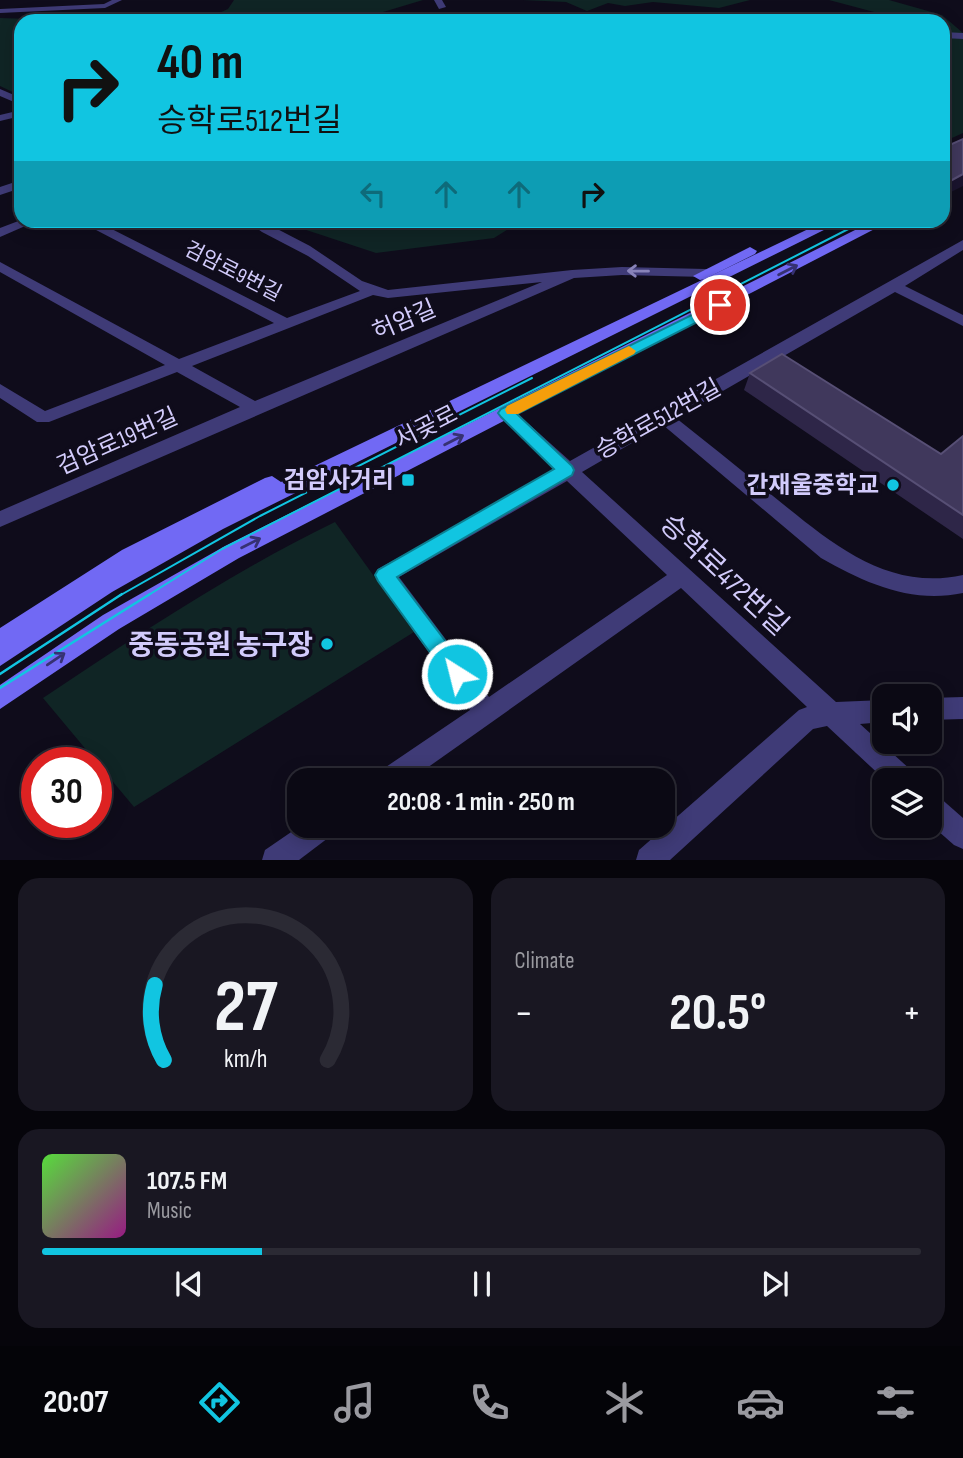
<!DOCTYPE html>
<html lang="en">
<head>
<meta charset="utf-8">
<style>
  :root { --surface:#0b0914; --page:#191722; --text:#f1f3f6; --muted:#9a9aa0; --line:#2b2a34; --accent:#11c5e1 }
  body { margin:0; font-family:"Sofia Sans Condensed","Noto Sans KR",sans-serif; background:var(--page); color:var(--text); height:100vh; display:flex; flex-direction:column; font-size:26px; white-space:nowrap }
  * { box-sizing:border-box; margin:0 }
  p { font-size:23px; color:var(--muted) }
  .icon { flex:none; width:38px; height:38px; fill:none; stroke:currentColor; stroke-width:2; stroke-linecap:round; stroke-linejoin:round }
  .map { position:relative; height:860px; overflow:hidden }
  .side { display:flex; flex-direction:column; gap:18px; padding:18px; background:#06050b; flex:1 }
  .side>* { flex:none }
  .guide { position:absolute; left:14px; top:14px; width:936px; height:214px; border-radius:21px; box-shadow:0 4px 18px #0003,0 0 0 2px var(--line); background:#11c5e1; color:#111; overflow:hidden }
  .controls { position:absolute; left:872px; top:684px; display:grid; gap:14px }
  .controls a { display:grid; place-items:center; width:70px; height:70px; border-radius:14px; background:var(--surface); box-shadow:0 4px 18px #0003,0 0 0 2px var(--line); font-size:35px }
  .speed { position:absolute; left:21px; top:747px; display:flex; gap:14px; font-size:35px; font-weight:700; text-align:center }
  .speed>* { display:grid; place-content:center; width:91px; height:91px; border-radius:50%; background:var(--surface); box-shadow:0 4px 18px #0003,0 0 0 2px var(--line); line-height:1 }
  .speed .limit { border:10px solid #d22; background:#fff; color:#111 }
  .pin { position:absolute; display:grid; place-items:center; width:60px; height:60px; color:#fff; margin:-30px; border:4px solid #fff; border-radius:50%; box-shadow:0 2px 7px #0007 }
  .me { position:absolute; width:77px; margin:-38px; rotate:324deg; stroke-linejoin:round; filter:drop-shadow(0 0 5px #0008) }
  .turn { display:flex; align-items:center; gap:24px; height:147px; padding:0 28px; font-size:32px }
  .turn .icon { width:91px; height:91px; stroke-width:2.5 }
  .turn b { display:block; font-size:49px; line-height:60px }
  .lanes { display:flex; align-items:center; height:66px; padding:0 28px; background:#0003; justify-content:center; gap:35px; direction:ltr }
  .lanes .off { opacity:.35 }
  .big { font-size:52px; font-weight:700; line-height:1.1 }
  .side .widget { flex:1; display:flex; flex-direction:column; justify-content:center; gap:10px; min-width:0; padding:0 24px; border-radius:21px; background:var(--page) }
  .side .dial { align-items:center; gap:0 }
  .dial svg { height:182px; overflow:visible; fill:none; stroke:var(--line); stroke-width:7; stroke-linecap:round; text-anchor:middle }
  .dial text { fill:var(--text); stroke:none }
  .song { display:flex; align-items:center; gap:21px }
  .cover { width:84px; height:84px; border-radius:10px; background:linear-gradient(135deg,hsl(110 70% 55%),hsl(310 70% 35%)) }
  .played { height:7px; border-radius:4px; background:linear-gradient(90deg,var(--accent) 25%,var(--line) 25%) }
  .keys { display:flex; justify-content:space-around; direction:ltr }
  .heat { display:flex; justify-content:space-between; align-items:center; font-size:38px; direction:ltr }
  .side .tiles { flex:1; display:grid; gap:18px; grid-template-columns:1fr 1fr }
  .widget:last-child { grid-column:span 2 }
  .trip { position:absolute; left:287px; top:768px; width:388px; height:70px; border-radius:21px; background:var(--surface); box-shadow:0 4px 18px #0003,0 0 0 2px var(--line); font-weight:700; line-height:70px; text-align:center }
  .tabs { display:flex; height:112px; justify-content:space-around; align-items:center; background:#040408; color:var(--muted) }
  .tabs .icon { width:49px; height:49px }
  .tabs .on { color:var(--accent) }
  .tabs b { font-size:32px; color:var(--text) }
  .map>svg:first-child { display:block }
  .green { fill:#102525 }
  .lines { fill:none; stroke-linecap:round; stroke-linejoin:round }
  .street { fill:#3f3b77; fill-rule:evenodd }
  .secondary { fill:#7169f4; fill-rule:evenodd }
  .tram-far1 { stroke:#11c5e1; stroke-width:2 }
  .tram { stroke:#11c5e1; stroke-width:2.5 }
  .wall { fill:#2e2648 }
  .shaded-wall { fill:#1a142e }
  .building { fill:#40385c; stroke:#574f75; stroke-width:2 }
  .oneway { stroke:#363172 }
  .oneway2 { stroke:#8883b9 }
  .route { fill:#11c5e1; stroke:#0b8092; stroke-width:2 }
  .slow { fill:#f59e0b }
  .poi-dot { fill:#11c5e1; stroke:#0f0c1b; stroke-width:2.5 }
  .labels { text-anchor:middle; stroke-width:7; stroke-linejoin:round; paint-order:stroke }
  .far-street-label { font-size:21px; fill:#d2cbfb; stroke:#0f0c1b }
  .street-label { font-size:24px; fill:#d2cbfb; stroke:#0f0c1b }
  .poi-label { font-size:24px; font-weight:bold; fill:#d2cbfb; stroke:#0f0c1b; text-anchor:end }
  .near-street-label { font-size:28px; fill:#d2cbfb; stroke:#0f0c1b }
  .near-poi-label { font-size:28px; font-weight:bold; fill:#d2cbfb; stroke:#0f0c1b; text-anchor:end }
</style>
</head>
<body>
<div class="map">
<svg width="963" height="860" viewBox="0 0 963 860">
  <rect width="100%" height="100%" fill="#0f0c1b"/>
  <g class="green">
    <path d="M234,0H423L383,12L395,21H201L228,9Z"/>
    <path d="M523,0H750L719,8L653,2L625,6L608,3L587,11L566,2Z"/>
    <path d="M829,0H889L942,15L963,33V133L943,142V21H908Z"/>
    <path d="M0,18L90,21H21V96L0,86Z"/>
    <path d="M279,221H521L494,238L376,253Z"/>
    <path d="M335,522L414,632L134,807L43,698C138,635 232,572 335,522Z"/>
  </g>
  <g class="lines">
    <g class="street">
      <path d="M112,0H122L105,8L0,13V9L104,4Z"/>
      <path d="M434,0H442L446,7L439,9Z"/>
      <path d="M872,14L893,19L894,21L869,18Z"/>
      <path d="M943,32L963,33V39L943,38Z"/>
      <path d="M0,89L21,98V105L0,96Z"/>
      <path d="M21,110V116L0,121V115Z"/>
      <path d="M21,180V188L0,195V187Z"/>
      <path d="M21,220H39L0,237V228Z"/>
      <path d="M77,220H94L287,318L360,291L308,256L262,232L245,220H260L310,246L362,281L388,290L572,270L622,267L706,269L713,273L706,277L622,275L574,278L0,527V511L240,407L177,372L49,422H37L0,398V384L45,411L165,365L0,272V262L179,359L274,323ZM542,282L255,401L192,366L373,295L388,298Z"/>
      <path d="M963,240V250L905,286L963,315V326L895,292L676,418C709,444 741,470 773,496C829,541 886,592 963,575V593C911,604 865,583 821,558L663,425L582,472L836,702L884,700V722L860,724L912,771L915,780H885L827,726L813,729L670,860H636L639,850L799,710L807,707L681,588L410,780H377L380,771L470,710L378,581L375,575L378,569L556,470L500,417L497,413L500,409H512L570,461ZM567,481L667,575L489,697L399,577Z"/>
      <path d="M963,697V719L929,720V698Z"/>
      <path d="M929,792L938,796L963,818V849L954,845L929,823Z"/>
      <path d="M300,826H336L332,835L299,860H262L265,850Z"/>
    </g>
    <g class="secondary">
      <path d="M827,220H844L223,529L112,592L0,666V628L122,550L265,478L272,476L281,482Z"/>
      <path d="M875,220H892L239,558L119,629L0,709V685L103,615L225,546Z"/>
      <path d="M750,247L757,251L755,254L705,279L700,280L693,276Z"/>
    </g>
    <g class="tram-far1">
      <path d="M119,596L260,516L532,378"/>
      <path d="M147,596L222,549L866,220"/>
    </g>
    <g class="tram">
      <path d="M0,674L122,594"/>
      <path d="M0,688L150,594"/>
    </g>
  </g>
  <path class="wall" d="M750,373L941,454L963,436V539L744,390Z"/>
  <path class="shaded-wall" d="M963,174V186L943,196V185Z"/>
  <g class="building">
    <path d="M963,139V174L943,185V148Z"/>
    <path d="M782,354L941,454L963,436V515L750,373Z"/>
  </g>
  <defs><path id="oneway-shaft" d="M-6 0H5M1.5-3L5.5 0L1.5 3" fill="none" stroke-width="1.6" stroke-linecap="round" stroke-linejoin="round" transform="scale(1.75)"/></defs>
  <g class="oneway">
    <use href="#oneway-shaft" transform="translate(788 270) rotate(-27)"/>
    <use href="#oneway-shaft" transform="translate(454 440) rotate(-27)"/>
    <use href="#oneway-shaft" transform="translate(251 543) rotate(-27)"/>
    <use href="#oneway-shaft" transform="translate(56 659) rotate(-34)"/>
  </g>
  <use class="oneway2" href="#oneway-shaft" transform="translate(638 271) rotate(-179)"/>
  <path class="route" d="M720,301L725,302V308L517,414L572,466L574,470L572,475L397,577L465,667L468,674L465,680L457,683L450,680L378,581L375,575L378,570L554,469L501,417L498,413L501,409Z"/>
  <path class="slow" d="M629,346L636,351L634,354L518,414H507L505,410L507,406Z"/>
  <g class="poi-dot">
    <rect x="401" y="473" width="14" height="14" rx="3.5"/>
    <circle cx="893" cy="485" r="7"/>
    <circle cx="327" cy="644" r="7"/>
  </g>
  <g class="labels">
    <g class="far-street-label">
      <text transform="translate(233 271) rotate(27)" y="7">검암로9번길</text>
    </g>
    <g class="street-label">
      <text transform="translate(404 320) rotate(-23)" y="8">허암길</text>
      <text transform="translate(658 419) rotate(-29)" y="8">승학로512번길</text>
      <text transform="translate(426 427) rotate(-27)" y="8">서곶로</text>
      <text transform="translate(117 441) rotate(-24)" y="8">검암로19번길</text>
    </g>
    <g class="poi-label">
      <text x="394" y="488">검암사거리</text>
      <text x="879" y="493">간재울중학교</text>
    </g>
    <g class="near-street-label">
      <text transform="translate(725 574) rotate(43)" y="10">승학로472번길</text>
    </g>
    <g class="near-poi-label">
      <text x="313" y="654">중동공원 농구장</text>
    </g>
  </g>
</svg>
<div class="controls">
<a><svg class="icon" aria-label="sound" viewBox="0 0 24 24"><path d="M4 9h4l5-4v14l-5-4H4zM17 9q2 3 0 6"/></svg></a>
<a><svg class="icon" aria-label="layers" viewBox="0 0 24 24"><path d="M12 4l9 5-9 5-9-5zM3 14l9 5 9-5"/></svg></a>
</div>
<div class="speed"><div class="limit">30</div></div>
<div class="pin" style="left:720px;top:305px;background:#d93025"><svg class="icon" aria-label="arrive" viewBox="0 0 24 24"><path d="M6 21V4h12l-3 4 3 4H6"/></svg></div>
<svg class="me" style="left:457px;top:674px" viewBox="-20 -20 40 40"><circle r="17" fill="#11c5e1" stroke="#fff" stroke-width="3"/><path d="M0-11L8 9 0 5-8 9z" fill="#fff"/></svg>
<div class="trip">20:08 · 1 min · 250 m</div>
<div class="guide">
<div class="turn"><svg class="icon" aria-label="right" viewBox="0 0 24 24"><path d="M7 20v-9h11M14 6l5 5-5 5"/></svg><div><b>40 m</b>승학로512번길</div></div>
<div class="lanes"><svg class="icon off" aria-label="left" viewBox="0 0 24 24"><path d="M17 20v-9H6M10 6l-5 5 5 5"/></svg><svg class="icon off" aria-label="ahead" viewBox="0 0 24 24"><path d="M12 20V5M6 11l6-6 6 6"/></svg><svg class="icon off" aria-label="ahead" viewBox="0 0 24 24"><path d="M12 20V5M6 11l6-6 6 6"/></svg><svg class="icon" aria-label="right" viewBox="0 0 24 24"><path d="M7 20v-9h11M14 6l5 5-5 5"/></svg></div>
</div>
</div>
<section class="side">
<div class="tiles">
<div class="widget dial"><svg viewBox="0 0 100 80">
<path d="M14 69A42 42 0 1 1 86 69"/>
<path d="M14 69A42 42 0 0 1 10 36" stroke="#11c5e1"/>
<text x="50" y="56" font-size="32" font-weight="700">27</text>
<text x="50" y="72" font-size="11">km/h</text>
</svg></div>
<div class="widget"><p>Climate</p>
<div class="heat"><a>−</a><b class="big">20.5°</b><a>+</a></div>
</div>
<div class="widget">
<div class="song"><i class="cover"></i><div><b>107.5 FM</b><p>Music</p></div></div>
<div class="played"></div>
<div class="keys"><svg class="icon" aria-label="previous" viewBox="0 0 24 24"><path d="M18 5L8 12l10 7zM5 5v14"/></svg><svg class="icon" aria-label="pause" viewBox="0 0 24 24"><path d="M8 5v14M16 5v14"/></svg><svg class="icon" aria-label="next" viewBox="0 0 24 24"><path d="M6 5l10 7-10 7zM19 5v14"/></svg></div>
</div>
</div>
</section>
<nav class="tabs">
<b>20:07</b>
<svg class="icon on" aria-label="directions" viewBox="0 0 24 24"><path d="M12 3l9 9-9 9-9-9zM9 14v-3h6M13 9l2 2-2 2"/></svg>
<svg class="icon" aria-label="music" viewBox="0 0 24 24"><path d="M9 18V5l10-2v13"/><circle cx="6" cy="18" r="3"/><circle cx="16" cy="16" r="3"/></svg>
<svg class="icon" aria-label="phone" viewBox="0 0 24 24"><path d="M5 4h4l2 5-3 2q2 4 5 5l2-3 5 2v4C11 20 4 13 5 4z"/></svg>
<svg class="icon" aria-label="climate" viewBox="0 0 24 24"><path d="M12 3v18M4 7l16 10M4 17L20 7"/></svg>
<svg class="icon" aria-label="car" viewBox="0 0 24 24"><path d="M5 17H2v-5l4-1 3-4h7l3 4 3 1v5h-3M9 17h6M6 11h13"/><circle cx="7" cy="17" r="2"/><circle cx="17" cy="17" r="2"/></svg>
<svg class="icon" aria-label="filters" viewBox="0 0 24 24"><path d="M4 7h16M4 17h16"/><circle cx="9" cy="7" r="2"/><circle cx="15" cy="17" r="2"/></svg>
</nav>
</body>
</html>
